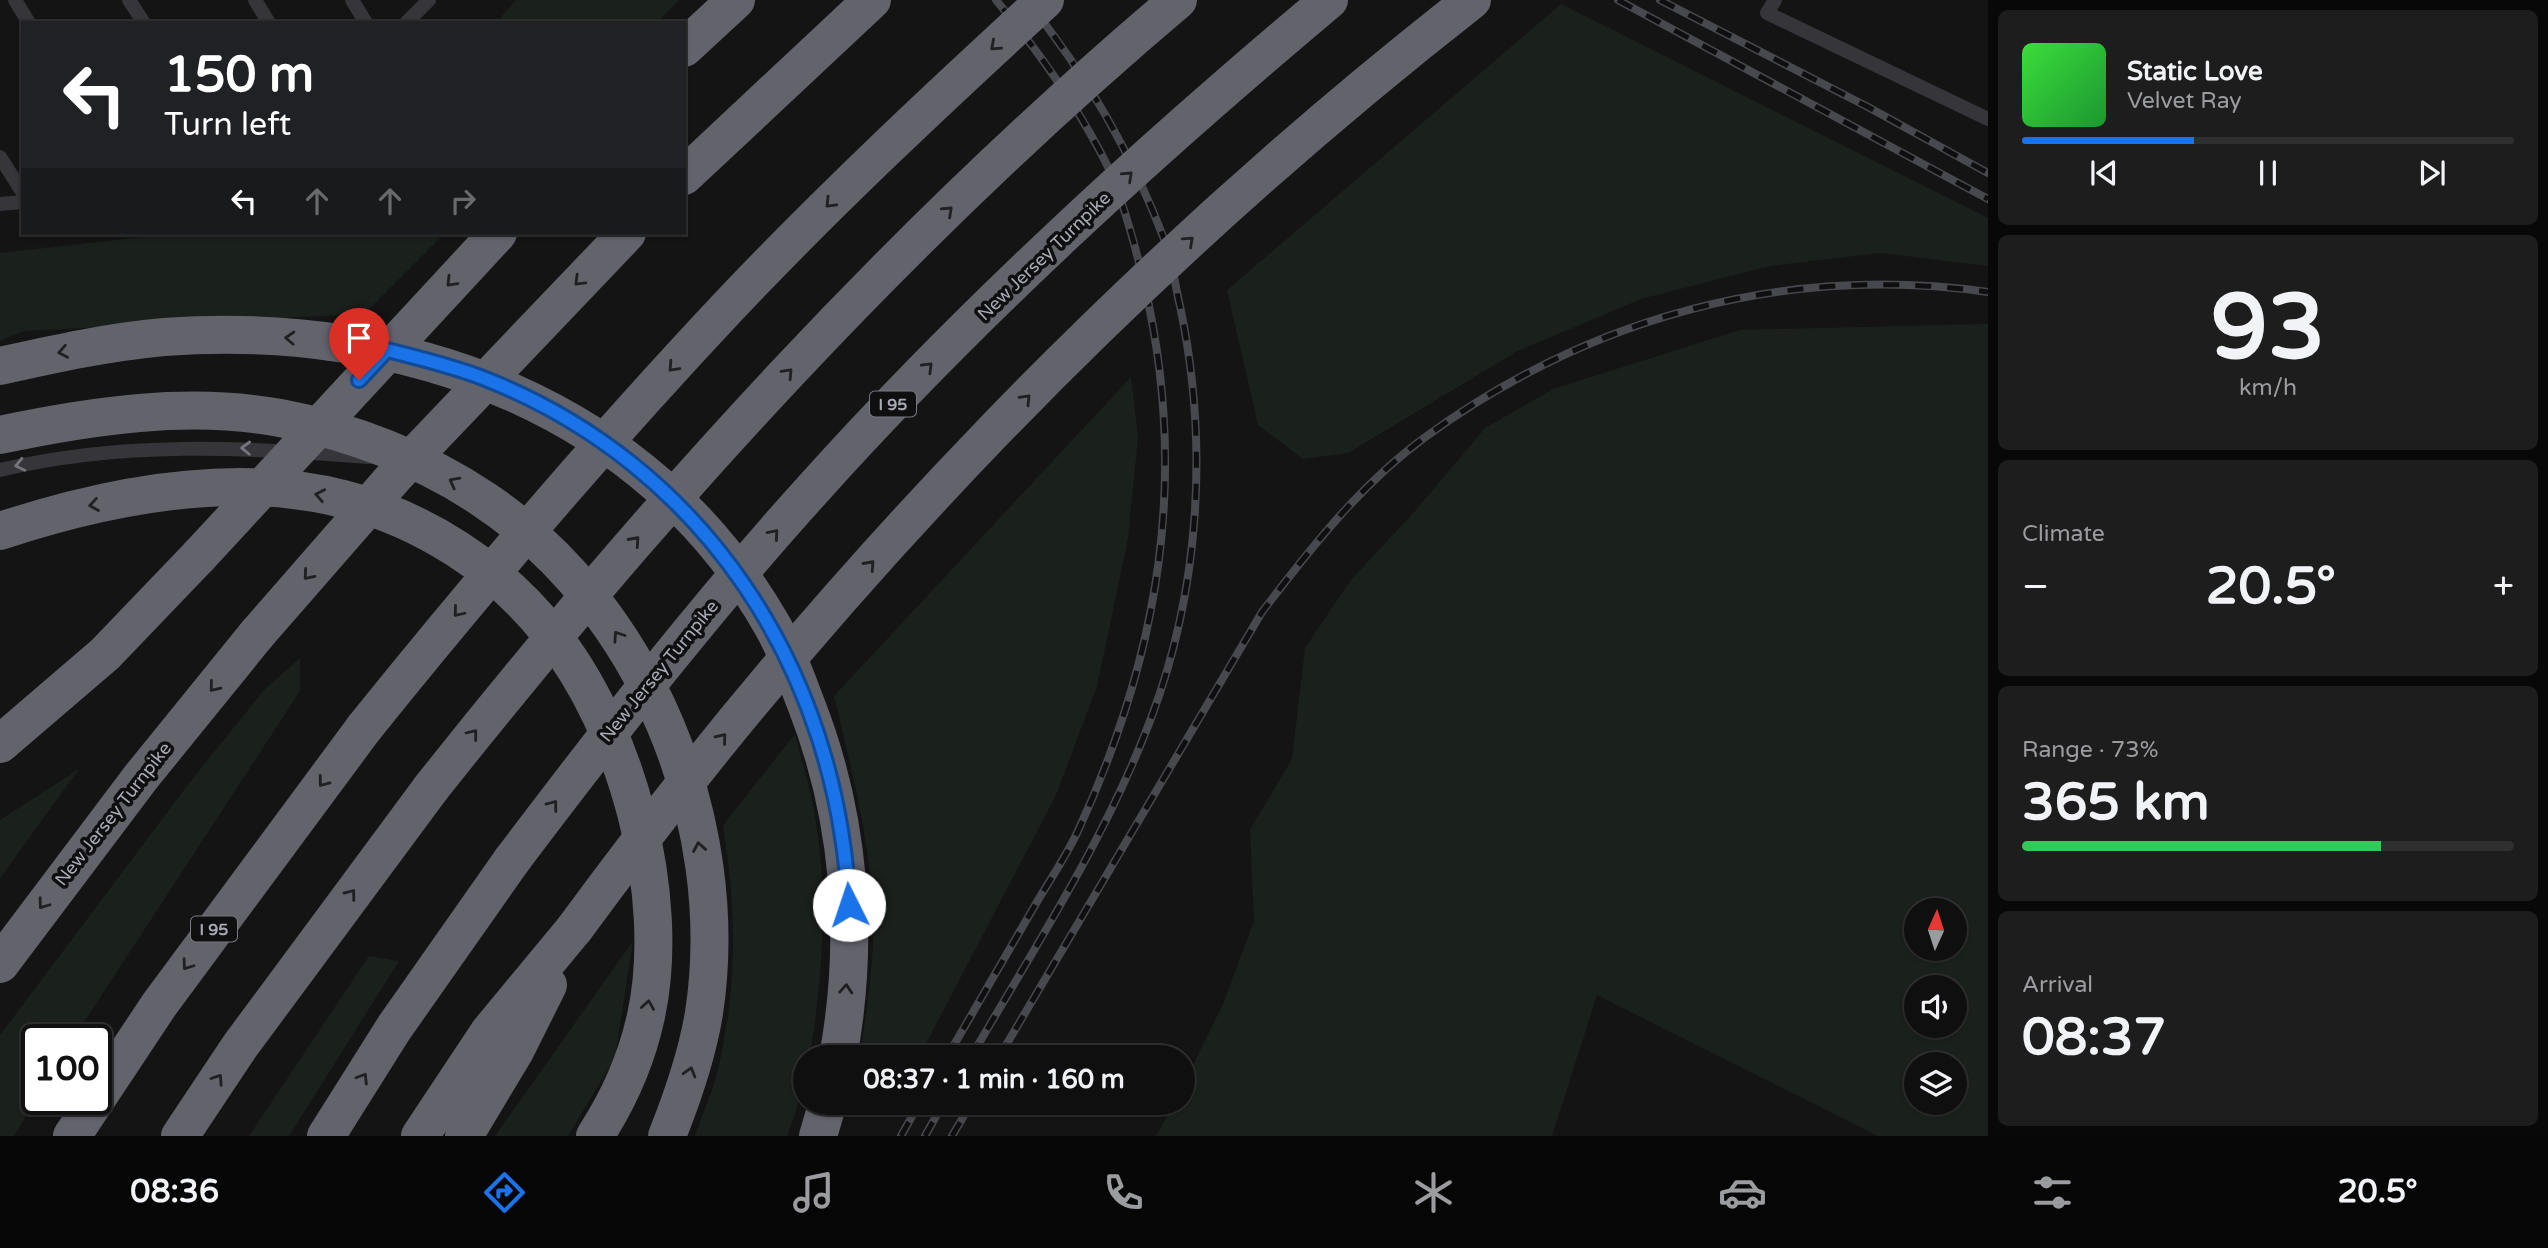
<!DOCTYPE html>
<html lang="en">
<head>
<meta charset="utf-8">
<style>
  :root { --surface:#0f0f10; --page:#1d1d1e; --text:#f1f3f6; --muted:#9b9c9f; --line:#2f2f30; --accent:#1a73e8 }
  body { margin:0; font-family:"Varela Round",sans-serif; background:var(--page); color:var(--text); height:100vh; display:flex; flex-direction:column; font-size:26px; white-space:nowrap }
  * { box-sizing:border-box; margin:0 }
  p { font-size:23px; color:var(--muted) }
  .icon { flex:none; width:38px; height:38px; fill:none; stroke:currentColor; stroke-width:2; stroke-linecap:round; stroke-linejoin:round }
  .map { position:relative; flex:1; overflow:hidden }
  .side { display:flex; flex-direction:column; gap:10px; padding:10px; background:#080809; width:560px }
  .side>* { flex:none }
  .hud { position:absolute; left:21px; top:21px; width:665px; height:214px; border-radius:0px; box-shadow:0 2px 5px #0004,0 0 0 2px var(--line); background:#202124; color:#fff; overflow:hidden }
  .needle { width:46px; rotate:3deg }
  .buttons { position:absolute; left:1904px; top:898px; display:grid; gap:14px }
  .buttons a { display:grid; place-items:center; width:63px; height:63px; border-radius:50%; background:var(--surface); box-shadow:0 2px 5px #0004,0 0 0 2px var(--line); font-size:35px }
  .speed { position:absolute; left:21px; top:1024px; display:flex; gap:14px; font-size:35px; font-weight:700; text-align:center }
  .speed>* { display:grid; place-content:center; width:91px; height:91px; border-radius:50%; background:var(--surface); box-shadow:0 2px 5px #0004,0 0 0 2px var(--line); line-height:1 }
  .speed .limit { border:4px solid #111; border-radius:10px; background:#fff; color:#111 }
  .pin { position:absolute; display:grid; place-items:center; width:60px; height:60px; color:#fff; margin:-72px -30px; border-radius:50% 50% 50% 0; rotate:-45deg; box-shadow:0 0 7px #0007 }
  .pin .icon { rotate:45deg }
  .me { position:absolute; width:77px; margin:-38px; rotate:356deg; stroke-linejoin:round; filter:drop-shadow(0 0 5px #0008) }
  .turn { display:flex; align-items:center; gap:24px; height:147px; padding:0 28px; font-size:32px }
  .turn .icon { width:91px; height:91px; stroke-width:2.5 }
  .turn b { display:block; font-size:49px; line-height:60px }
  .lanes { display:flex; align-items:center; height:66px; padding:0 28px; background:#0003; justify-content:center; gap:35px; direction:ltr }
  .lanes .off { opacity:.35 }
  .big { font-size:52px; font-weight:700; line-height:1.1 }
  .side .card { flex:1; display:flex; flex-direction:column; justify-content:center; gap:10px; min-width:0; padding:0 24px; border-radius:10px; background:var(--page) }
  .side .dial { align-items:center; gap:0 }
  .dial b { font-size:91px; line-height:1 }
  .song { display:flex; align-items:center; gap:21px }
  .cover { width:84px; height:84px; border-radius:10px; background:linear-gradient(135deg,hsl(120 70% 55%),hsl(130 70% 35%)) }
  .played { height:7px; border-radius:4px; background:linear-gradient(90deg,var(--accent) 35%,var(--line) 35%) }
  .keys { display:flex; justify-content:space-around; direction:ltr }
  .heat { display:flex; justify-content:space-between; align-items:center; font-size:38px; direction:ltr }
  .charge { height:10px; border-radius:5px; background:linear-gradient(90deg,#34c759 73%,var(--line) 0) }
  .trip { position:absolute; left:793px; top:1045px; width:402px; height:70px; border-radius:35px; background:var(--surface); box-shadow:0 2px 5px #0004,0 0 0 2px var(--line); font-weight:700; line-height:70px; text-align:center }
  .tabs { display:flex; height:112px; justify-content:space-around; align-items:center; background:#060606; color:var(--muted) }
  .tabs .icon { width:49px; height:49px }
  .tabs .selected { color:var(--accent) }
  .tabs b { font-size:32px; color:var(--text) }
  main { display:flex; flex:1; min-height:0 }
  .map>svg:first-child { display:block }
  .green { fill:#1a201c; fill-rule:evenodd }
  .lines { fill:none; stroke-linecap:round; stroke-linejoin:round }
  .service { stroke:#35353a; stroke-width:14 }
  .motorway { stroke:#62636b; stroke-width:38 }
  .rail-casing { stroke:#48494f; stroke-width:8 }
  .rail { stroke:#0f0f10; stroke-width:5; stroke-dasharray:16; stroke-linecap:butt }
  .motorway-bridge { stroke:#62636b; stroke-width:38 }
  .oneway { stroke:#202022 }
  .oneway2 { stroke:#74757e }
  .route-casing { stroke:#114b97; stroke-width:18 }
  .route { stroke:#1a73e8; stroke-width:12 }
  .labels { text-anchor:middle; stroke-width:7; stroke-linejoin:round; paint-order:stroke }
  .shield { fill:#0f0f10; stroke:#797b84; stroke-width:2 }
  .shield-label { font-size:16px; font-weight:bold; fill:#a7a9b5 }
  .street-label { font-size:18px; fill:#a7a9b5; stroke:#0f0f10 }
</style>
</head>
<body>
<main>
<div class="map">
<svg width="1988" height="1136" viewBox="0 0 1988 1136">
  <rect width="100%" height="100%" fill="#141415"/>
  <g class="green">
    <path d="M516,0H679L656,23H496Z"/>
    <path d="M1561,4L1988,218V266L1881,253L1770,266L1641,299L1516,352L1348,453L1303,459L1258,425L1227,290Z"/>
    <path d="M179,233H445L364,314L24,331L0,341V253Z"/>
    <path d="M1988,324V1136H1878L1597,995L1552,1136H1156L1174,1103L1183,1102V1086L1223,1004L1254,921L1250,830L1292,759L1305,648L1350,581L1415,511L1485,428L1553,389L1740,330ZM1916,910H1955V948H1916ZM1916,987H1955V1026H1916ZM1916,1064H1955V1102H1916Z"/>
    <path d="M1131,377L1138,437L1128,539L1097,686L1056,795L919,1057H860C867,1005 877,949 872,897C867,828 850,763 834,696Z"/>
    <path d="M300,658V691L73,1039L37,1040V1098L14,1136H0V1035L193,778L264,690Z"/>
    <path d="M795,734C803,765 813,797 817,829C828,902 822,976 811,1049L809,1057H805C805,1084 797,1111 787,1136H695C703,1113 714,1089 719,1065C738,980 736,910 723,825Z"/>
    <path d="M79,769L0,878V820Z"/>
    <path d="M633,941L615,1058L568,1136H495Z"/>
    <path d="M369,956L399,961L289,1136H249Z"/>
  </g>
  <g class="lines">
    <g class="service">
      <path d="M15,0L29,23"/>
      <path d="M129,0L144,23"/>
      <path d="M255,0L269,23"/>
      <path d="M352,0L366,23"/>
      <path d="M1775,0L1767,13L1988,119"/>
      <path d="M406,23L429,0"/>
      <path d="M0,157L23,193"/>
      <path d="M0,204L23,202"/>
      <path d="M0,470C122,441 245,447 369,457"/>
    </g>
    <g class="motorway">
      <path d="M684,48L736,0"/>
      <path d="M684,176L872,0"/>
      <path d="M0,366C54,354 108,342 164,337C405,319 647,406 772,625C786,649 796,678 806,704C850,816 860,939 838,1057"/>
      <path d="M0,435C90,416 188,401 280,418C350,431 424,459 483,499C645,606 733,822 704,1013C697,1056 683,1096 667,1136"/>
      <path d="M0,531C106,496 232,471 343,499C423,519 499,568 550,633C627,728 672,896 646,1016C637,1058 619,1099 595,1136"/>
      <path d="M0,744L105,654L199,556"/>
      <path d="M0,964L141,777L257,634"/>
      <path d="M72,1136L159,1005L364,728"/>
      <path d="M180,1136L240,1046L431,788"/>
      <path d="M326,1136L394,1028L512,860"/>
      <path d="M420,1136L489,1032L575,928"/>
      <path d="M464,1136L515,1051L548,985"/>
      <path d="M818,1136L828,1102"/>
    </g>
    <g class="rail-casing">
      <g id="rail">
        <path d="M1618,0L1988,199"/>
        <path d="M1660,0L1868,107L1988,173"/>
        <path d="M947,1057C976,1007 1005,957 1034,907C1048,883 1065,858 1077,833C1160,654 1189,475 1144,283C1135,245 1124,203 1108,167C1078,106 1039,52 996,0"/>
        <path d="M971,1057C1034,948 1105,840 1150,721C1200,590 1209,443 1180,306C1175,286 1173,264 1166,244C1133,156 1086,73 1026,0"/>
        <path d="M999,1057L1262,612C1310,549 1360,485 1424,438C1589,317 1785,264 1988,292"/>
        <path d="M901,1136L920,1102"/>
        <path d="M925,1136L944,1102"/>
        <path d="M952,1136L972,1102"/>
      </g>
    </g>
    <use href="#rail" class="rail"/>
    <g class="motorway-bridge">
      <path d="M199,556L498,233"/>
      <path d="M257,634L394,477L627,233"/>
      <path d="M364,728C480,584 600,443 727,308C828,201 936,100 1045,0"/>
      <path d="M431,788C656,504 901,234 1178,0"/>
      <path d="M512,860C608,733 706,607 813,489C971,313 1148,152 1329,0"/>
      <path d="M575,928C830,580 1133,265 1472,0"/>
    </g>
  </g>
  <defs><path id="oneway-chevron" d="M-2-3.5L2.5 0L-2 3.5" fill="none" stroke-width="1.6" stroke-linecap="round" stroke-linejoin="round" transform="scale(1.75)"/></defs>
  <g class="oneway">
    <use href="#oneway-chevron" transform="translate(995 46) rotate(138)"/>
    <use href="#oneway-chevron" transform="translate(1128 176) rotate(-43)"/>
    <use href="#oneway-chevron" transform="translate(830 203) rotate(135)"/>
    <use href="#oneway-chevron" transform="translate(948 211) rotate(-43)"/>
    <use href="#oneway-chevron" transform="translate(1189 241) rotate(-42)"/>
    <use href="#oneway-chevron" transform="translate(579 281) rotate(135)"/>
    <use href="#oneway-chevron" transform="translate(451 282) rotate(134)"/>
    <use href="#oneway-chevron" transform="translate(290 338) rotate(-177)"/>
    <use href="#oneway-chevron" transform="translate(63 352) rotate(169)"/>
    <use href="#oneway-chevron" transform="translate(673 367) rotate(133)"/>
    <use href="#oneway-chevron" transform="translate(928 367) rotate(-45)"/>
    <use href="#oneway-chevron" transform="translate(788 373) rotate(-47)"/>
    <use href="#oneway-chevron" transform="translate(1026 399) rotate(-46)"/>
    <use href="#oneway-chevron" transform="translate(454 482) rotate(-152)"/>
    <use href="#oneway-chevron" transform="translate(320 495) rotate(-169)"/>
    <use href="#oneway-chevron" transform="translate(94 505) rotate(170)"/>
    <use href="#oneway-chevron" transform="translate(774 534) rotate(-49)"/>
    <use href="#oneway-chevron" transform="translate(635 541) rotate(-48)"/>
    <use href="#oneway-chevron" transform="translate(870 565) rotate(-48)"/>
    <use href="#oneway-chevron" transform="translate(308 575) rotate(131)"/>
    <use href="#oneway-chevron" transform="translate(458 612) rotate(130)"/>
    <use href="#oneway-chevron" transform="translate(618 636) rotate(-124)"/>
    <use href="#oneway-chevron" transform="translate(214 687) rotate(129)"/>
    <use href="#oneway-chevron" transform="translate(473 734) rotate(-52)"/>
    <use href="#oneway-chevron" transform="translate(722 738) rotate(-51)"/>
    <use href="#oneway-chevron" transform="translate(323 782) rotate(127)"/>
    <use href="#oneway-chevron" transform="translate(553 805) rotate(-53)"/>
    <use href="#oneway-chevron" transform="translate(699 847) rotate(-100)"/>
    <use href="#oneway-chevron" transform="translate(351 894) rotate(-53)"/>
    <use href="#oneway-chevron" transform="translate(43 904) rotate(126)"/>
    <use href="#oneway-chevron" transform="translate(187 965) rotate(126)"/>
    <use href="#oneway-chevron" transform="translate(846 989) rotate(-86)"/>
    <use href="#oneway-chevron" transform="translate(648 1005) rotate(-81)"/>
    <use href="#oneway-chevron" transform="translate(690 1072) rotate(-74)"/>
    <use href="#oneway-chevron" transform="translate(363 1078) rotate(-58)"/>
    <use href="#oneway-chevron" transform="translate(218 1079) rotate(-56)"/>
  </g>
  <g class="oneway2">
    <use href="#oneway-chevron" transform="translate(246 448) rotate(-178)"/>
    <use href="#oneway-chevron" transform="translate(20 465) rotate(167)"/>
  </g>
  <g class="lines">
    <g class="route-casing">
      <path id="route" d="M359,380L387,350C419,358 452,366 483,378C705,465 837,670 849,905"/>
    </g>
    <use href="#route" class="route"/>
  </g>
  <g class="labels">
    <g class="shield">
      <rect x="870" y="391.5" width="46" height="25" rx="5"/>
      <rect x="191" y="916.5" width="46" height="25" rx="5"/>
    </g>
    <g class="shield-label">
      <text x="893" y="410">I 95</text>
      <text x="214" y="935">I 95</text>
    </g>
    <g class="street-label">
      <text transform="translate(1044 256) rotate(-44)" y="6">New Jersey Turnpike</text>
      <text transform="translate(659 671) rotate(-51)" y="6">New Jersey Turnpike</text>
      <text transform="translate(113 814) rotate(-52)" y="6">New Jersey Turnpike</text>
    </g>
  </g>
</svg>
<div class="buttons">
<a><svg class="needle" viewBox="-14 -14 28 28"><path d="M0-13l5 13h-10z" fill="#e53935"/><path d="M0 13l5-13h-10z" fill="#9b9c9f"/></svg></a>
<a><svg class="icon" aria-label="sound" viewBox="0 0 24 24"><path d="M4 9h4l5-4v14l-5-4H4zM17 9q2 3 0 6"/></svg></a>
<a><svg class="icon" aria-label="layers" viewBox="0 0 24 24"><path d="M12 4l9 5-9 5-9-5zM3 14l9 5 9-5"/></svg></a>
</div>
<div class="speed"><div class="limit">100</div></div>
<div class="pin" style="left:359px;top:380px;background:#d93025"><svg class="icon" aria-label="arrive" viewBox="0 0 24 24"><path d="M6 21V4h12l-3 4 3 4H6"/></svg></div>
<svg class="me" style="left:849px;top:905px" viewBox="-20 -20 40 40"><circle r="19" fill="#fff"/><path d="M0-13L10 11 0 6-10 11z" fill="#1a73e8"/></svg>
<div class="trip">08:37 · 1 min · 160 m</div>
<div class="hud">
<div class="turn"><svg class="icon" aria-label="left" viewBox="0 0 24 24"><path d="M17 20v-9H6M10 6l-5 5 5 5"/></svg><div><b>150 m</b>Turn left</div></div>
<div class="lanes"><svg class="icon" aria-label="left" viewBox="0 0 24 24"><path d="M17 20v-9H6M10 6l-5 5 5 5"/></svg><svg class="icon off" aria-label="ahead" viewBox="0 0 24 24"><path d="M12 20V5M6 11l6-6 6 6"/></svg><svg class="icon off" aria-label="ahead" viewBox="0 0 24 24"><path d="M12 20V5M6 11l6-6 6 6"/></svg><svg class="icon off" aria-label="right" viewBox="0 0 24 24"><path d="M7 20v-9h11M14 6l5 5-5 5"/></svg></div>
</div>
</div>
<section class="side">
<div class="card">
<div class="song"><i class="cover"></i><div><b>Static Love</b><p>Velvet Ray</p></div></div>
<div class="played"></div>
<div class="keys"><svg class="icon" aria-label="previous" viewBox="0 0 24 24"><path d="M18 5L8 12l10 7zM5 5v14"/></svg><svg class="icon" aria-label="pause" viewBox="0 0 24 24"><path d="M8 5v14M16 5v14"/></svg><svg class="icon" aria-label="next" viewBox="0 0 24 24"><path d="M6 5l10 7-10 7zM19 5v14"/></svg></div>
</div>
<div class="card dial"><b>93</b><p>km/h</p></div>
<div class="card"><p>Climate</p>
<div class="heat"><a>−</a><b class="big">20.5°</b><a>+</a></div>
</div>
<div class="card"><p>Range · 73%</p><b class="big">365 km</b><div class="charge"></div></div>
<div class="card"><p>Arrival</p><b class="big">08:37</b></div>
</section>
</main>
<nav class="tabs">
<b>08:36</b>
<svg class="icon selected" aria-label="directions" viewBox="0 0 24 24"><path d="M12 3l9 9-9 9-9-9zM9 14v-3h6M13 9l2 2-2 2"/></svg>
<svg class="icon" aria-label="music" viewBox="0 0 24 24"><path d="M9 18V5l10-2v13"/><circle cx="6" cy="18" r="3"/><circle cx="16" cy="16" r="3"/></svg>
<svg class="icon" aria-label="phone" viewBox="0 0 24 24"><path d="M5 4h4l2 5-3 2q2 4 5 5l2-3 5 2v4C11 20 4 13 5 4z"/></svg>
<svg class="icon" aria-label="climate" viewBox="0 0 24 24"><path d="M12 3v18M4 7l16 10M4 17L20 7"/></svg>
<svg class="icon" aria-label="car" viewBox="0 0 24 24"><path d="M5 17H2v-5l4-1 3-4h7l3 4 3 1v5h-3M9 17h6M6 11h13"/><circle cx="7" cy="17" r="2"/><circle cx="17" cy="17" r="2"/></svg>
<svg class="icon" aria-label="filters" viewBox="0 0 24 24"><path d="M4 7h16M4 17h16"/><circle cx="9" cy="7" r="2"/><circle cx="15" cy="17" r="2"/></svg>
<b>20.5°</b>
</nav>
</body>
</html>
